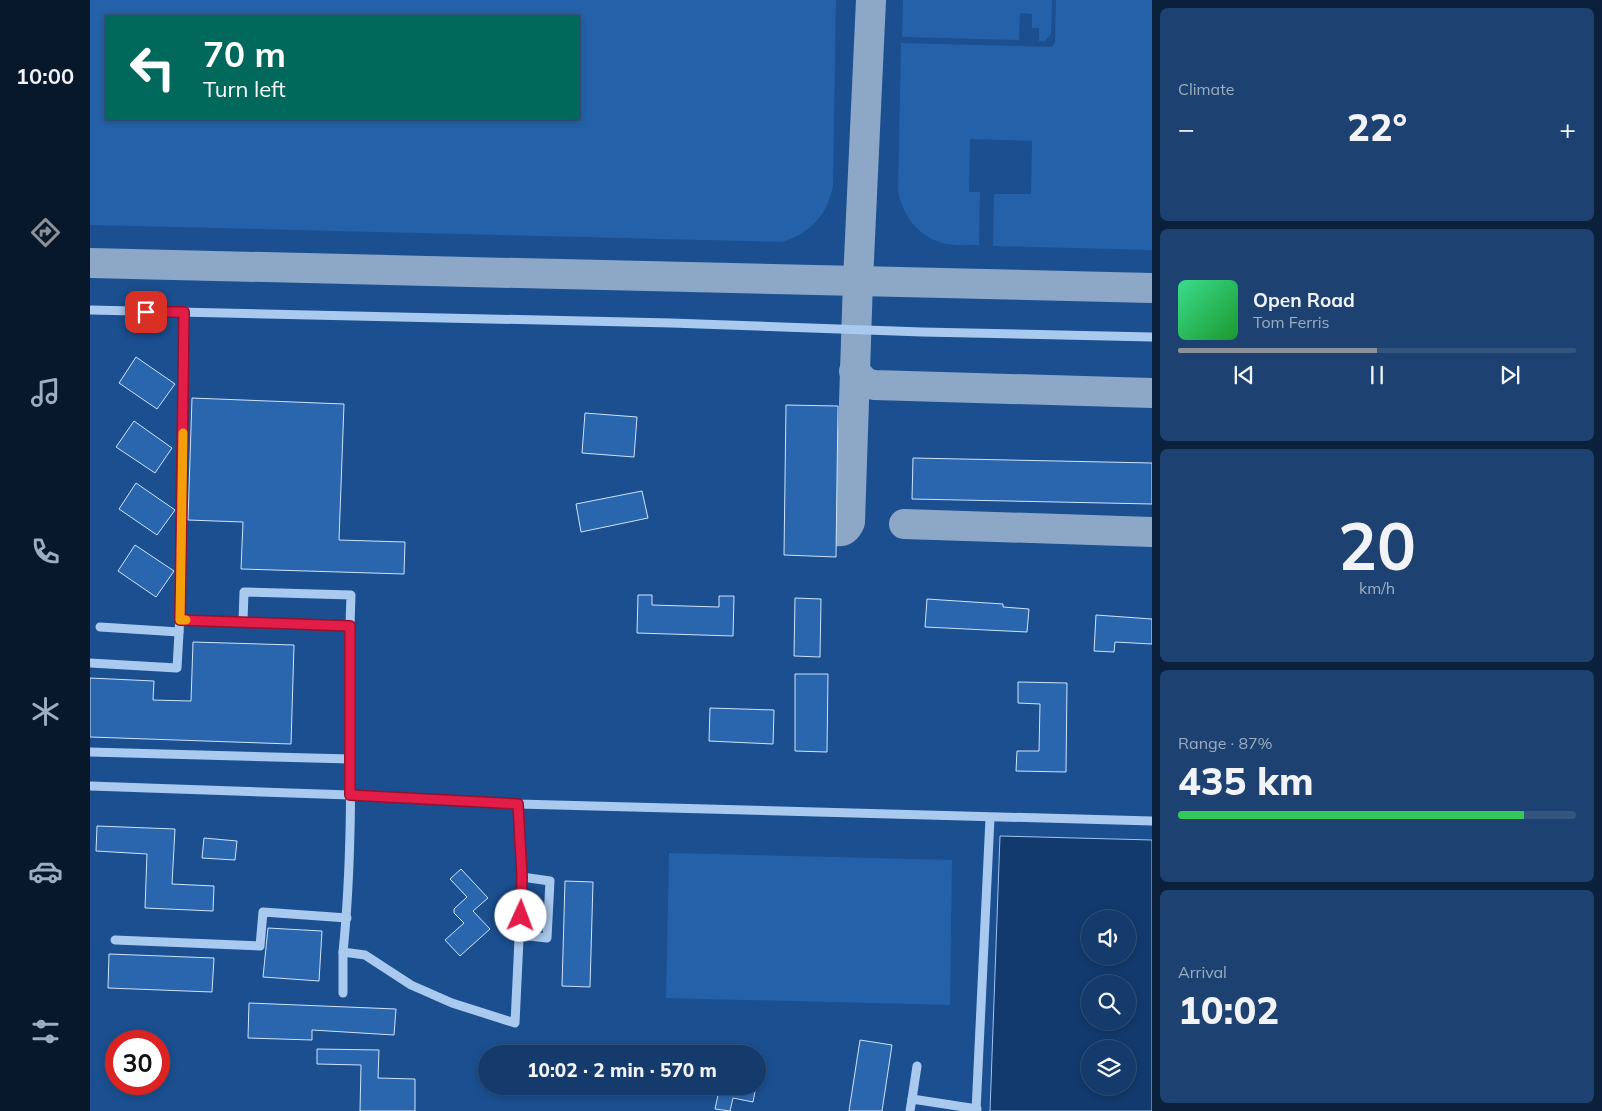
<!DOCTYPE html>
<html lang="en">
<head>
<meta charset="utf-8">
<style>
  :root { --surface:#143b6b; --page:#1d4271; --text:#f1f3f6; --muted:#9dadc1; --line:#33557e; --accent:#8c9099 }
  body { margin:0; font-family:Mulish,sans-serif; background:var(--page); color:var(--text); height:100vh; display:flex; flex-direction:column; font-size:19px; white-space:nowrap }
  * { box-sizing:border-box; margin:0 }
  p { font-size:16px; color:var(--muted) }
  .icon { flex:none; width:28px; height:28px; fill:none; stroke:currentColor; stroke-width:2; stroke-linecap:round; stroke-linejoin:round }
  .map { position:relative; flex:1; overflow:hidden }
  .sheet { display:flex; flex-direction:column; gap:8px; padding:8px; background:#0b203b; width:450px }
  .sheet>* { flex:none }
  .guide { position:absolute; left:15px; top:15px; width:475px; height:105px; border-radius:0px; box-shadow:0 2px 8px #0003,0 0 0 1px var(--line); background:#00695c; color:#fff; overflow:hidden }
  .tools { position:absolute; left:991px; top:910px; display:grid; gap:10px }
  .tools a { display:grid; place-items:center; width:55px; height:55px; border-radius:50%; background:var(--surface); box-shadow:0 2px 8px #0003,0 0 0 1px var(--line); font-size:25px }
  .speed { position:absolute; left:15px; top:1030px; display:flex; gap:10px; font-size:25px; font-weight:700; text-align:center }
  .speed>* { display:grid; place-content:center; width:65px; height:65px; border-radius:50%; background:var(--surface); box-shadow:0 2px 8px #0003,0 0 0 1px var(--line); line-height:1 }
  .speed .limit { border:8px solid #d22; background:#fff; color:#111 }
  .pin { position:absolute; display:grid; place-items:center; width:42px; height:42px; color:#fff; margin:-21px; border-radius:10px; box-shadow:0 2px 8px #0006 }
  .me { position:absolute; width:55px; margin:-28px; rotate:2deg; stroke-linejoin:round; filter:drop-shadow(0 0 4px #0008) }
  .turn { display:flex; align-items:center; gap:18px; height:105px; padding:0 15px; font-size:22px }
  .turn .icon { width:65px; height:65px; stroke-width:2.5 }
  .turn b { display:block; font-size:35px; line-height:42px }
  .big { font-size:38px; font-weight:800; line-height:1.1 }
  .sheet .card { flex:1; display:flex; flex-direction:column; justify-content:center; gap:8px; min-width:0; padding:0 18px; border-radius:8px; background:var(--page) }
  .sheet .dial { align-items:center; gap:0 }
  .dial b { font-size:65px; line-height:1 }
  .song { display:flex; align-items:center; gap:15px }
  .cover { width:60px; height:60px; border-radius:8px; background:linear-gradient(135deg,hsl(150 70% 55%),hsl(130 70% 35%)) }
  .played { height:5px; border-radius:2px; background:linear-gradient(90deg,var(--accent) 50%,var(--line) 50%) }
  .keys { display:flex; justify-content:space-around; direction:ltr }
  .heat { display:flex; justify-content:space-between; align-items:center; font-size:28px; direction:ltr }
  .charge { height:8px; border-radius:4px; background:linear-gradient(90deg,#34c759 87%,var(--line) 0) }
  .trip { position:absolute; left:388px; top:1045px; width:288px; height:50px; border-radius:25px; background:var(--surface); box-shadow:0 2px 8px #0003,0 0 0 1px var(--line); font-weight:800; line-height:50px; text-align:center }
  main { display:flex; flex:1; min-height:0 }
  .menu { display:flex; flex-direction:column; width:90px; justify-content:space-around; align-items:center; background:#08182b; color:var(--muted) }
  .menu .icon { width:35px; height:35px }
  .menu .selected { color:var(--accent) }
  .menu b { font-size:22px; color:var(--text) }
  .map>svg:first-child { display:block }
  .green { fill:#2461a8; fill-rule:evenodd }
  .water { fill:#123a6d; stroke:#9cc4f0; fill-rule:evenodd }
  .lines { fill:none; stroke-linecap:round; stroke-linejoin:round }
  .taxiway { stroke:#8da7c7; stroke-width:30 }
  .building { fill:#2a66ad; stroke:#cfe3fa }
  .minor { stroke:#a9c9ee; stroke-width:9 }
  .route-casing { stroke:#92132f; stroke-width:12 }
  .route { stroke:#e11d48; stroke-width:9 }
  .slow { stroke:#f59e0b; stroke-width:9 }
</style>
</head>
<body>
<main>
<nav class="menu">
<b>10:00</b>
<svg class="icon selected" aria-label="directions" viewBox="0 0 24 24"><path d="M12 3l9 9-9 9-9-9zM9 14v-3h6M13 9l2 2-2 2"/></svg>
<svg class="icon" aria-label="music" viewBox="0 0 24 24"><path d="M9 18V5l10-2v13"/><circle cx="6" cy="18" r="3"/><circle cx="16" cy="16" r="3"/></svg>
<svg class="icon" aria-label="phone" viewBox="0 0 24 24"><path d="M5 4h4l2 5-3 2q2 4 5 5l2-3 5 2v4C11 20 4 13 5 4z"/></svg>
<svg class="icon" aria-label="climate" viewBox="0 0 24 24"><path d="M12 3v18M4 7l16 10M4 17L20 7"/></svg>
<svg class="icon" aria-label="car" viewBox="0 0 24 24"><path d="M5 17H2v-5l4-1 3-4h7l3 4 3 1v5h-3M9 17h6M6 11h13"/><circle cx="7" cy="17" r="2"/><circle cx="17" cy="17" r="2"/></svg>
<svg class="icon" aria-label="filters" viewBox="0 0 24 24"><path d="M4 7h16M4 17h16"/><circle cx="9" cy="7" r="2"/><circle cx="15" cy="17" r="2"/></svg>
</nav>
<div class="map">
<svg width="1062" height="1111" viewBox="0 0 1062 1111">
  <rect width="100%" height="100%" fill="#1b4f8f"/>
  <g class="green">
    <path d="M0,0H746L743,185C738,214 721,233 692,242L0,225ZM16,16H489V119H16Z"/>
    <path d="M813,0H962L961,34L955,41H949V28H942V14L930,13L929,40L812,37Z"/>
    <path d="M966,0H1062V250L903,246L904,194H941L942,141L880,139L879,192H890L889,245C879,245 867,246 857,244C830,239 812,216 808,190L811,43L961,47L965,43Z"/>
    <path d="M579,853L862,860L860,1005L576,998Z"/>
  </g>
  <path class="water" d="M910,836L1062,840V1111H900ZM1000,919H1038V956H1000ZM1000,984H1038V1021H1000ZM1000,1049H1038V1086H1000Z"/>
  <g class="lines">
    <g class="taxiway">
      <path d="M0,263L1062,288"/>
      <path d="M764,371L776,383L784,385L1062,393"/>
      <path d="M814,524L1062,532"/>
      <path d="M746,531C754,532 757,529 760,522L768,281L781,0"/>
    </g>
  </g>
  <g class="building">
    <path d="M46,357L85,384L67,409L29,383Z"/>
    <path d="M102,398L254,404L249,540L315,542L314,574L151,569L153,522L98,520Z"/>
    <path d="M696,405L748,406L746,557L694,555Z"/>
    <path d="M495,413L547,417L544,457L492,453Z"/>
    <path d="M44,421L82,448L65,473L26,447Z"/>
    <path d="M823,458L1062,463V504L822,499Z"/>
    <path d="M46,483L85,510L67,535L29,509Z"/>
    <path d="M552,491L558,518L491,532L486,504Z"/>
    <path d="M45,545L84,571L66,597L28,571Z"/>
    <path d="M548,595H562V605L629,607V596H644L643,636L547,633Z"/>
    <path d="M705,598L731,599L730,657L704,656Z"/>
    <path d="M837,599L913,604V607L939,609L937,632L835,627Z"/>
    <path d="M1006,615L1062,619V644L1025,642L1024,652L1004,651Z"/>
    <path d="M103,642L204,645L201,744L0,737V678L64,681L63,700L101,701Z"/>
    <path d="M705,674H738L737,752L705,751Z"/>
    <path d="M928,682L977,683L976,772L926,771L927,751H949L950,704L928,703Z"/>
    <path d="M620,708L684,710L683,744L619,741Z"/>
    <path d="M7,826L85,829L82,884L124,886L123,911L55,908L57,854L6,851Z"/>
    <path d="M114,838L147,841L145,860L112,858Z"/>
    <path d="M371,869L398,898L383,911L400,929L370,956L355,940L374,923L364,913V909L377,897L360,879Z"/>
    <path d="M475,881L503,882L500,987L472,986Z"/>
    <path d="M178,928L232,931L229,981L173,977Z"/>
    <path d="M19,954L124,958L122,992L18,988Z"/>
    <path d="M159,1003L306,1009L304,1035L222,1030V1040L158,1038Z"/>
    <path d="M770,1040L802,1045L792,1111H759Z"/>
    <path d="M227,1049L289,1050L288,1078L325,1079V1111H270L271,1065L227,1064Z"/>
    <path d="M604,1086H666L663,1102L643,1098L640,1111L625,1109L628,1095L604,1091Z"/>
  </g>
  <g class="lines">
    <g class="minor">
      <path d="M0,310L581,323L832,332L1062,337"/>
      <path d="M90,620L260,625C260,734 264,844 253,952L275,955L321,985L362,1003L425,1023L432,877L428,804"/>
      <path d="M153,621L154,592L261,595L260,625"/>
      <path d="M10,627L89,632"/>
      <path d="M0,663L87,668L91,598L94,312"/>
      <path d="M0,752L260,759"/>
      <path d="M0,786L260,795L428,804L1062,821"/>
      <path d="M430,935L457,938L460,881L432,877"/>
      <path d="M25,940L170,946L173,912L257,918"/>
      <path d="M253,993V952"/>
      <path d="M827,1066L822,1099L887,1109"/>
      <path d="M820,1111L822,1099"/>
      <path d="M886,1111L900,818"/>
    </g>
  </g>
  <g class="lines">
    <g class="route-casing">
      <path id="route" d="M56,312H94L90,620L260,626V795L428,804L432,877L431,916"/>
    </g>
    <use href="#route" class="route"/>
    <path class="slow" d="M93,433L90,620H96"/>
  </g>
</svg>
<div class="tools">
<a><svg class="icon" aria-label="sound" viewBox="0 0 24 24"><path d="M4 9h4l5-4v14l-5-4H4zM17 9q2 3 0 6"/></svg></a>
<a><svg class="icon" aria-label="search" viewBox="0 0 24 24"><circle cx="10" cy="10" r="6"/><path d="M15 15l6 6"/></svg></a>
<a><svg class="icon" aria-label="layers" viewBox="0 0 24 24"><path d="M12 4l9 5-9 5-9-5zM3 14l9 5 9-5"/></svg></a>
</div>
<div class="speed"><div class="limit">30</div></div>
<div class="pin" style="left:56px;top:312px;background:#d93025"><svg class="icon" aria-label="arrive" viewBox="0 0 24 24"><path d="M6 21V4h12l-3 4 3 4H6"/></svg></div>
<svg class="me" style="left:431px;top:916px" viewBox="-20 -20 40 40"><circle r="19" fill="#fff"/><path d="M0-13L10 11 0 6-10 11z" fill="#e11d48"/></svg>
<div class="trip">10:02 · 2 min · 570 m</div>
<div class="guide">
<div class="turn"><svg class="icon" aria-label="left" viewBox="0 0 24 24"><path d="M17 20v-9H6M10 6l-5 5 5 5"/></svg><div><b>70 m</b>Turn left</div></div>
</div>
</div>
<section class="sheet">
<div class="card"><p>Climate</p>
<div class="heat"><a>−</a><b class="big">22°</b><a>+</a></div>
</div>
<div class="card">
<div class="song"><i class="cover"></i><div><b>Open Road</b><p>Tom Ferris</p></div></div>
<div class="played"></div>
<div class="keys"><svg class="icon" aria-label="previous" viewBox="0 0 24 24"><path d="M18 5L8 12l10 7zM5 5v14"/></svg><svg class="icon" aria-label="pause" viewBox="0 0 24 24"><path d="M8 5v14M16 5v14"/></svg><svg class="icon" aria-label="next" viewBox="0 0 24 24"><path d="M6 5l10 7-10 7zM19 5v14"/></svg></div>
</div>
<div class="card dial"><b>20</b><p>km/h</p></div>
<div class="card"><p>Range · 87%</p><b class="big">435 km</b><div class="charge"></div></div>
<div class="card"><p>Arrival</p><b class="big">10:02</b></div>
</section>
</main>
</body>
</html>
